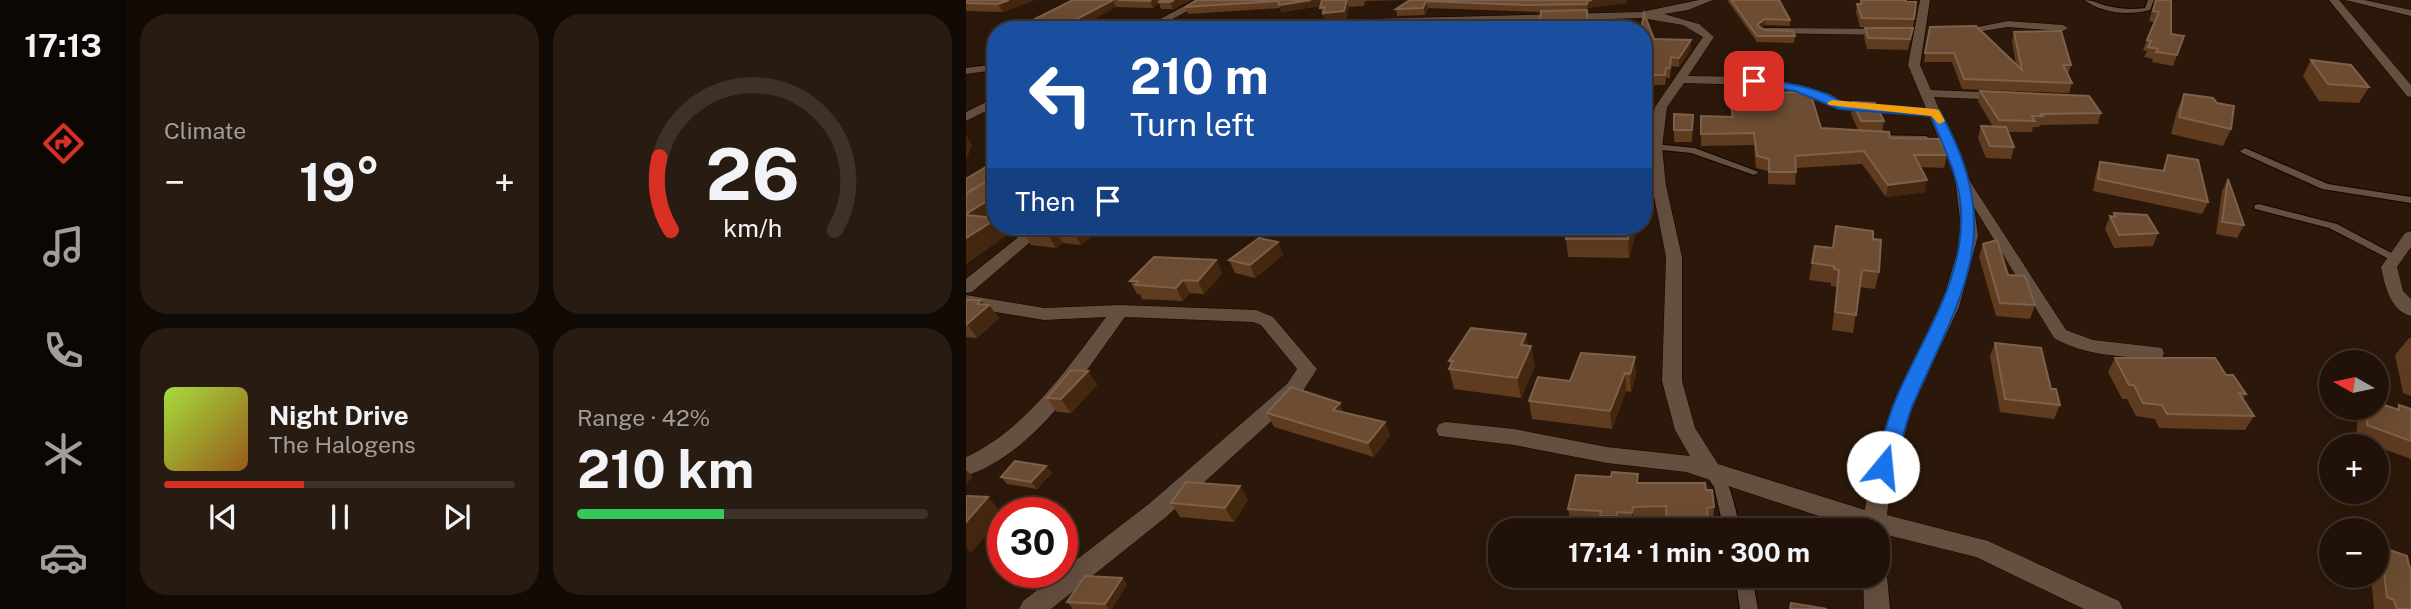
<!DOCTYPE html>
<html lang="en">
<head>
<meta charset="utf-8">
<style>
  :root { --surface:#201208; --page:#281b12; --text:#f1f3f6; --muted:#a29e9c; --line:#3d3229; --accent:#d93025 }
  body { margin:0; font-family:"Public Sans",sans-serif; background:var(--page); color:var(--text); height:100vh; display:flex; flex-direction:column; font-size:26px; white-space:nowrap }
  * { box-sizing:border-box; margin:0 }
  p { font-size:23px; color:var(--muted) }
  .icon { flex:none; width:38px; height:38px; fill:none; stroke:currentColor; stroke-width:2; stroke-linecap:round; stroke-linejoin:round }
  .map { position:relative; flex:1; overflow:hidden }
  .details { display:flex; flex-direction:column; gap:14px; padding:14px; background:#120a04; width:840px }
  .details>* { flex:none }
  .hud { position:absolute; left:21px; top:21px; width:665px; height:214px; border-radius:28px; box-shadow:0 7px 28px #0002,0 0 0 2px var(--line); background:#1a4fa0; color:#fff; overflow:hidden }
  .needle { width:46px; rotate:279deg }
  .tools { position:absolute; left:1353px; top:350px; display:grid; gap:14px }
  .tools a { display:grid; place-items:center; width:70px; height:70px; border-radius:50%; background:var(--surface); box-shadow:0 7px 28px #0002,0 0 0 2px var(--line); font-size:35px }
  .speed { position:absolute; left:21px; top:497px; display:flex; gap:14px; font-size:35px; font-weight:700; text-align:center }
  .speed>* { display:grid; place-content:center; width:91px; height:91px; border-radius:50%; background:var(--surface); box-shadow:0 7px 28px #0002,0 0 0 2px var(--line); line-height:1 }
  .speed .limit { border:10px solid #d22; background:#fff; color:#111 }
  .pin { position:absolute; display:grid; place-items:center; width:60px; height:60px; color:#fff; margin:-30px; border-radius:14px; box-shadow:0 4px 10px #0006 }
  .me { position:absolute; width:77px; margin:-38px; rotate:17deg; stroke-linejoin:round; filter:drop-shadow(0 0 5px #0008) }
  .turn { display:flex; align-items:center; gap:24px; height:147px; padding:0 28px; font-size:32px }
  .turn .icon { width:91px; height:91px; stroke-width:2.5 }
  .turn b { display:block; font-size:49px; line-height:60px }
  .then { display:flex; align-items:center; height:66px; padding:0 28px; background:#0003; gap:14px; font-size:26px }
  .big { font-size:52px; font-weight:700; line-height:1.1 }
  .details .widget { flex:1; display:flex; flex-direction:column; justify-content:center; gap:10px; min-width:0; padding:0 24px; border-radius:28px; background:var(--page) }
  .details .dial { align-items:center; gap:0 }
  .dial svg { height:182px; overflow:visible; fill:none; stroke:var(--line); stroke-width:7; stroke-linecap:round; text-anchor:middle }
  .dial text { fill:var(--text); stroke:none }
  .song { display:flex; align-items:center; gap:21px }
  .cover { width:84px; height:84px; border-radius:10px; background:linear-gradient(135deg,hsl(80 70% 55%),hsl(30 70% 35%)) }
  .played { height:7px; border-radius:4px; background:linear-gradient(90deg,var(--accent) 40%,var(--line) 40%) }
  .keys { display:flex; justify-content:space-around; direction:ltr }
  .heat { display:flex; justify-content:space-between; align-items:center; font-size:38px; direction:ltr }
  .charge { height:10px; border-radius:5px; background:linear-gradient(90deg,#34c759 42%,var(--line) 0) }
  .details .tiles { flex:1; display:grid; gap:14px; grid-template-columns:repeat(2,1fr) }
  .trip { position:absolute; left:522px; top:518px; width:402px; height:70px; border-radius:28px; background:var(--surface); box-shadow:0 7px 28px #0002,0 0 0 2px var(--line); font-weight:700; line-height:70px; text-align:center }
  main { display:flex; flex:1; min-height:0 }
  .dock { display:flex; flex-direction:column; width:126px; justify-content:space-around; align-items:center; background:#0d0703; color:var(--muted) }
  .dock .icon { width:49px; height:49px }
  .dock .selected { color:var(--accent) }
  .dock b { font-size:32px; color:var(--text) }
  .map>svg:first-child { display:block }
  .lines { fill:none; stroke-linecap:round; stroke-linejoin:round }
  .lane-casing { stroke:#120400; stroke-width:2 }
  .street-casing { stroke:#120400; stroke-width:1 }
  .lane { fill:#654f3f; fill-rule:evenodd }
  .street { fill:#654f3f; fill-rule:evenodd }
  .wall { fill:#5f3c20 }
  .shaded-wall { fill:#44270f }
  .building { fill:#6c4c32; stroke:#7e614a; stroke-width:2 }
  .route { fill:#1a73e8; stroke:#114b97; stroke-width:2 }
  .slow { fill:#f59e0b }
</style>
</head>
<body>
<main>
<nav class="dock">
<b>17:13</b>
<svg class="icon selected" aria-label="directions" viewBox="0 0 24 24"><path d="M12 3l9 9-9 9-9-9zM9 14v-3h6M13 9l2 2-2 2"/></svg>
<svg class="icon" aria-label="music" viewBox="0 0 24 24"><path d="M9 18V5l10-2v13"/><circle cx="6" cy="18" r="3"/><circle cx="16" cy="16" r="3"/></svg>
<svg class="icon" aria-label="phone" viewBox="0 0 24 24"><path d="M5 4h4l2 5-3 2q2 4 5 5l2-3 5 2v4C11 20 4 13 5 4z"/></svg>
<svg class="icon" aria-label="climate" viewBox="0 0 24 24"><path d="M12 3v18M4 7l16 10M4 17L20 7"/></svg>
<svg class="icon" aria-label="car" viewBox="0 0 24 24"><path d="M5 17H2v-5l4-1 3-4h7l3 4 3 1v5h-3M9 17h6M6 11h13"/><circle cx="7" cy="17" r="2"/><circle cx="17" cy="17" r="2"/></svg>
</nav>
<section class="details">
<div class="tiles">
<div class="widget"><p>Climate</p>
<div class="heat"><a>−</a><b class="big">19°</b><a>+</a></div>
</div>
<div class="widget dial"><svg viewBox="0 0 100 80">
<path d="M14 69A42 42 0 1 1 86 69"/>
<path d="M14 69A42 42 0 0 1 9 37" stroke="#d93025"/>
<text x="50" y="56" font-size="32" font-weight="700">26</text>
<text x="50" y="72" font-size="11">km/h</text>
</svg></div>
<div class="widget">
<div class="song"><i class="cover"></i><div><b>Night Drive</b><p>The Halogens</p></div></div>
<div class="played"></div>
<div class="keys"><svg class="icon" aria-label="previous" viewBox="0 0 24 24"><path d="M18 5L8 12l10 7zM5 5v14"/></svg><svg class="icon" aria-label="pause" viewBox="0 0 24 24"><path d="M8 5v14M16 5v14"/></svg><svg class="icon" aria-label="next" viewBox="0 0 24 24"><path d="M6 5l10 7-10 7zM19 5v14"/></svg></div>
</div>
<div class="widget"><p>Range · 42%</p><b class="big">210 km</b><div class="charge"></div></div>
</div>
</section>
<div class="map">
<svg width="1445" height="609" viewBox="0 0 1445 609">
  <rect width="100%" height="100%" fill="#2b180a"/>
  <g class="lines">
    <g class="lane-casing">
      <g id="lane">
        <path d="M1118,0C1127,0 1133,4 1142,6C1154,9 1166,10 1179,8L1182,0H1188L1184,10C1162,16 1136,13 1118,0Z"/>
        <path d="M909,135L960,136L965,139L960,142L906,140V136Z"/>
        <path d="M689,144L729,148L793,172L788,175L785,174L725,153L686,149V145Z"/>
        <path d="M1279,148L1362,184L1445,197V203L1356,189L1276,153L1274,151Z"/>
        <path d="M1293,204L1371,224L1433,257L1431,259H1423L1363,228L1289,209L1288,207L1289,205Z"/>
        <path d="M745,465C764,471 770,512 774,530H758L748,487L737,471L740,467Z"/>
        <path d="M769,576H786L792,609H774Z"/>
      </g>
    </g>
    <g class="street-casing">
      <g id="street">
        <path d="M230,0H242L186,30H173Z"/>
        <path d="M733,0H747L722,10L698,14L733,24L748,37L722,76L788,77L835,85L864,94L876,102L960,108L942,65L954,0H964L954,65L965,90L1041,93L1043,96L1037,100L968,97L1003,180L1100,330L1127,340L1189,347L1196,348L1198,353L1196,358L1189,359C1154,356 1119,356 1088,338L1008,207L1012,236L993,307L947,405L925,481L921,515L1022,541L1153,601L1157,609H1118L1010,557L917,534L912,538V530H895L720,472L641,463L548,445L473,436L470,430L473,424L480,422L548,429L641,447L724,456L709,430L696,381L700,257L686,186L682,147L689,107L737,37L717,25L675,18L311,30L316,27L403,19L675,12ZM718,83L788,85L829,91L856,100L873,110L963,115L989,177L996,236L975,307L927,405L903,481L899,510L752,464L729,428L716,381V257L700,186L696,147L701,107Z"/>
        <path d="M1363,0H1373L1445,85V97L1441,96Z"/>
        <path d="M1379,0H1398L1445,10V16Z"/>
        <path d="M1042,21L1097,25L1102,28L1097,31L1042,27L991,35L986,32Z"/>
        <path d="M799,28L922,29L927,32L922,35L795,33L794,31Z"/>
        <path d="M30,64V70L0,74V68Z"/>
        <path d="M30,97V106L0,121V112Z"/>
        <path d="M66,226H83L6,292L0,293V279Z"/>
        <path d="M1445,231V247L1431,267L1437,291L1445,299V316C1424,310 1419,286 1415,267L1439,233Z"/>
        <path d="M0,295L78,308L154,305L290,310L307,317L351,369L335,394L200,517L85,609H53L57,601L184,503L321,384L331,369L295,325L287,322L159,317C117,374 71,452 0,476V457C60,429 101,369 140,317L78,320L0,307Z"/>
        <path d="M912,566L918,568L921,576L924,609H898L897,576H912Z"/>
      </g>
    </g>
    <use href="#lane" class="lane"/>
    <use href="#street" class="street"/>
  </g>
  <g class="wall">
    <path d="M0,0H68L37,12L0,11Z"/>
    <path d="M107,0H225L207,9H195L193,3L187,8L150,7L107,30L66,29L63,22Z"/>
    <path d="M231,0H435L399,1L398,6L383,7L380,19L359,20L357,15H356L355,6L315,12L314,8L222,14L219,7Z"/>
    <path d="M444,0L661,3L621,8L622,30H573L575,12L462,8L459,15L431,16L430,9Z"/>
    <path d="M761,0H813L824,20V26L799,25L795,28L799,30L829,36L828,43L791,42Z"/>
    <path d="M895,0L948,19L947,27H894L890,12L891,4H894Z"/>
    <path d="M1189,0H1205V34L1218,36L1207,66L1186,62L1187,59L1178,57L1181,51L1177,50L1188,22L1183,21Z"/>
    <path d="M964,27L1050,65L1046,41L1048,32L1105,65L1102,75L1106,83L1103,93L996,89L986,62H958Z"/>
    <path d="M899,28H947L942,50L901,49L898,38Z"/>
    <path d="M677,30L688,39L725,49L713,67L705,66L704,78H700L699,85H680V75L681,67L677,66Z"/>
    <path d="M1345,60L1403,87L1393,103L1353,101L1337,76Z"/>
    <path d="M771,76L792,93L855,128L892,130L885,114L887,102L918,121L916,132L924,138L981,155L978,168L955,167L959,192L920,197L896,164L830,168L829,185L802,184V171L790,168L788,145L735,146V116L765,117V106H768V99H772L771,87Z"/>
    <path d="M1014,91L1135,113L1132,124L1074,125L1073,127H1067L1066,132H1041L1048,147L1045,159L1020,158L1012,138L1015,126L1027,127L1012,101Z"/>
    <path d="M1218,94L1265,129L1257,146L1205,134L1211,111Z"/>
    <path d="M727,115L726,142H708V130Z"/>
    <path d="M1202,155L1242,202L1236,214L1127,191L1130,174L1134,162L1196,171Z"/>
    <path d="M1262,179L1278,225L1271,238L1250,234L1256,191Z"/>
    <path d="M1148,213L1192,233L1187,246L1148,248L1139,229L1144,216H1147Z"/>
    <path d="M139,226L115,245L97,243L90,248L65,245L57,232Z"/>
    <path d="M601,226H672L663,258L602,257L600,239L602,233Z"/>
    <path d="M907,239L913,272L909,289L894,287L887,333L866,330L871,287L865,286V283L843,280L846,263L867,248Z"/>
    <path d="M312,242L317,255L289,278L269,273L263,260Z"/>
    <path d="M1017,244L1069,305L1064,319L1030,316L1013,257Z"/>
    <path d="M250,260L256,274L238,294L224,293L217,301L176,299L174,294H171L164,281Z"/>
    <path d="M0,300L23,305L33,318L11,338L0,337Z"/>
    <path d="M1443,338H1445V396L1437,393L1429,355Z"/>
    <path d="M1029,343L1085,389L1094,405L1088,419L1034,412L1024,356Z"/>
    <path d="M562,346L569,366L555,398L488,389L483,369L485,366L483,361Z"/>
    <path d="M615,353L670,375L665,392L660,391L646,429L566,419L563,401L604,381Z"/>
    <path d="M1149,358L1260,375L1280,394L1277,399L1288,416L1279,430L1193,428L1189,419L1170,416L1161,399H1156L1142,372Z"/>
    <path d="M122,371L131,385L105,413L91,412L81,398Z"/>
    <path d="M1433,405L1445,409V459L1390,439L1392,413L1396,408L1430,409Z"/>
    <path d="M301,413L419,422L424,436L408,457L308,427Z"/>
    <path d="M80,466L86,473L71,489L41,484L35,477Z"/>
    <path d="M673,483L740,490L748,507L747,521L668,520L667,527L652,526V530H635V525L605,523L602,509Z"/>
    <path d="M274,486L282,500L268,522L214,517L205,503Z"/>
    <path d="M1415,547L1443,566L1445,609H1408L1405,576H1410V551Z"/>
    <path d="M156,578L161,584L146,609H107L101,602Z"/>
  </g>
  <g class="shaded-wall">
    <path d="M43,0H68L37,12L32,4Z"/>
    <path d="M147,0L150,7L107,30H103L101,24Z"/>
    <path d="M185,0H196L192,2L193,3L187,8L184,1Z"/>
    <path d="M208,0H225L207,9L204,2Z"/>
    <path d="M345,0H358L359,5L315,12L313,5Z"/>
    <path d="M381,0L383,7L380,19L359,20L357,13Z"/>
    <path d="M626,0H661V3L621,8V1Z"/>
    <path d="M460,1L462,8L459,15L457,8Z"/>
    <path d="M799,19V25L792,30V24Z"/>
    <path d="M725,40V49L713,67V58Z"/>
    <path d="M1,136L6,145L0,161V137Z"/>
    <path d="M961,180L959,192L920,197L922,185Z"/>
    <path d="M30,183V226H35L42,235L0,264V214Z"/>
    <path d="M115,226H139L115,245L107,232Z"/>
    <path d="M666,226H672L663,258L662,239Z"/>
    <path d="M89,230L97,243L90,248L82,235Z"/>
    <path d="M312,242L317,255L289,278L284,265Z"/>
    <path d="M250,260L256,274L238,294L232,281Z"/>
    <path d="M217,280L224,293L217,301L210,288Z"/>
    <path d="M15,300L20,307L23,305L33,318L11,338L1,324L11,304Z"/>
    <path d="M560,334L563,352L565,346L569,366L555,398L551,378L555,345Z"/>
    <path d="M669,357L670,375L665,392L664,374Z"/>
    <path d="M122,371L131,385L105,413L95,399Z"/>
    <path d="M659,373L660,391L646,429L644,411Z"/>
    <path d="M374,403L379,417L367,410Z"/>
    <path d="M419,422L424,436L408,457L402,443Z"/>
    <path d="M80,466L86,473L71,489L65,482Z"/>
    <path d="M0,470L7,477L0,484Z"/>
    <path d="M274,486L282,500L268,522L259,508Z"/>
    <path d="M22,497L37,514V516L5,553L0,548V522Z"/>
    <path d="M667,507L668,520L667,527L666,513Z"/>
    <path d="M156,578L161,584L146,609H143L139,604Z"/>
  </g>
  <g class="building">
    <path d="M0,0H43L32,4L0,3Z"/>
    <path d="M107,0H147L101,24L63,22Z"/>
    <path d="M152,0H185L184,1Z"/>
    <path d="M197,0H208L204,2H192Z"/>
    <path d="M231,0H345L313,5L312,1L219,7Z"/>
    <path d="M356,0H381L378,11L357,13L359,7L354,8Z"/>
    <path d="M444,0H626L621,1V4L562,5L460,1L457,8L430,9Z"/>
    <path d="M765,0H813L824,20L799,19L792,24L793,27L799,30L827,31L829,36H791Z"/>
    <path d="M895,0H940V1L950,2L948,19L896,18L891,4H895Z"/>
    <path d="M1190,0H1205V34L1218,36L1211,55L1190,52L1192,49L1182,47L1185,41L1181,40L1193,12L1187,11Z"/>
    <path d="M621,10L622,30H573L575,11Z"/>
    <path d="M678,13L688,39L725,40L713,58L705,57L704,68H700L699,75H680L683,58L677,57V30H675Z"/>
    <path d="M1010,26L1056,70L1048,32L1095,31L1105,65H1097L1106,83L998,79L988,53H959L964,27Z"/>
    <path d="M899,28H947L944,39L902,38Z"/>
    <path d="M1345,60L1385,65L1403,87L1362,84Z"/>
    <path d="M771,76L789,77L792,93L844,92L855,128L923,132L924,138L973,139L981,155H948L961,180L922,185L898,151L829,156L830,172H803V159L791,156L788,133L735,134V116L767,117L765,106H770L768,99H775Z"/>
    <path d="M1014,91L1123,96L1135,113L1075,114L1077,116H1066L1069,121L1033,120Z"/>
    <path d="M1218,94L1247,98L1251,103L1268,106L1265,129L1213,117Z"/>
    <path d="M887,102L909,103L918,121H895Z"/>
    <path d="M708,114L727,115L726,130H708Z"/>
    <path d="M1015,126L1040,127L1048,147L1024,146Z"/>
    <path d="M1202,155L1232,160L1242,202L1132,179L1134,162L1198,171Z"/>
    <path d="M30,161V183L21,181L0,193V179Z"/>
    <path d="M1262,179L1278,225L1256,222Z"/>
    <path d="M21,181L30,183V195L0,214V194Z"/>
    <path d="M1148,213L1181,215L1192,233L1153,235L1144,216L1150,217Z"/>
    <path d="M0,215L30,218V219L0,238Z"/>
    <path d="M64,226H115L107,232L89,230L82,235L57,232Z"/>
    <path d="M605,226H666L662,239H600Z"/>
    <path d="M870,226L907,231V239L915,240L913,272L896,270L890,315L869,312L873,270L868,269V266L846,263L849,246L867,248Z"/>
    <path d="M293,238L312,242L284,265L263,260Z"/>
    <path d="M1031,240L1042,275L1059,276L1069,305L1034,303L1017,244Z"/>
    <path d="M188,257L250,260L232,281L217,280L210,288L169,285L172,281H164Z"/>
    <path d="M0,300H15L11,304L23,305L1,324H0Z"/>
    <path d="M505,328L560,334L555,345L565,346L551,378L483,369L487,361H483Z"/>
    <path d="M1029,343L1075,348L1085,389H1090L1094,405L1039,399Z"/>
    <path d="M615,353L669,357L664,374L659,373L644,411L563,401L572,377L604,381Z"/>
    <path d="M1149,358H1249L1260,375H1267L1280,394L1273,393L1288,416L1201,414L1196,405L1177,403L1168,385H1163Z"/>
    <path d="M105,370L122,371L95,399L81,398Z"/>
    <path d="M325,387L374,403L367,410L419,422L402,443L301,413Z"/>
    <path d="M1410,402L1433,410V405L1445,409V441L1401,425L1402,408H1410Z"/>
    <path d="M49,461L80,466L65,482L35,477Z"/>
    <path d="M646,472L672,474L671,483H739L740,490H746L748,507L741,508L743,530H701L700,506L667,507L666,513L651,512L650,517L634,516L635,511L602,509L610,475L645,477Z"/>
    <path d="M220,482L274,486L259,508L205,503Z"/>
    <path d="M0,496L22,497L0,522Z"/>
    <path d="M1415,547L1441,556L1443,566L1445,567V609H1431L1428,600L1421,597Z"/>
    <path d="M119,576L156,578L139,604L101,602Z"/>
    <path d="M825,603L861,609H824Z"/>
  </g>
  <path class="route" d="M788,78C818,83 850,86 876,102L973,110C1041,231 998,289 948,402C938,424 936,451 924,473H910L907,467C914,447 920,426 927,406C953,341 998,285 995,212C994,178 977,146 965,116L873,109L829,91L785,84L783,81Z"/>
  <path class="slow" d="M866,100L969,109L973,110L979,121L973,124L965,116L863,105L861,103Z"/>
</svg>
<div class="tools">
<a><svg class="needle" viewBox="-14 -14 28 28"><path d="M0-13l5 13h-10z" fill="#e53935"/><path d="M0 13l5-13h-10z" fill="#a29e9c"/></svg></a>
<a>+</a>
<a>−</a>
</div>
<div class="speed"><div class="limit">30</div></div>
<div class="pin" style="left:788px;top:81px;background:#d93025"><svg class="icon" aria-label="arrive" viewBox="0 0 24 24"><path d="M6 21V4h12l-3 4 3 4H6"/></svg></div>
<svg class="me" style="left:917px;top:467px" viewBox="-20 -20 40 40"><circle r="19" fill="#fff"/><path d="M0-13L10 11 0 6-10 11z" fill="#1a73e8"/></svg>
<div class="trip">17:14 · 1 min · 300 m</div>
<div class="hud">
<div class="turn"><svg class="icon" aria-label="left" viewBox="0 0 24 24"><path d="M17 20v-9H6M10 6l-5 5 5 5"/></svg><div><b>210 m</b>Turn left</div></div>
<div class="then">Then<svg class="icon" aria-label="arrive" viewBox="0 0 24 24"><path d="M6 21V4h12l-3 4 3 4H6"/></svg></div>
</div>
</div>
</main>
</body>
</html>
